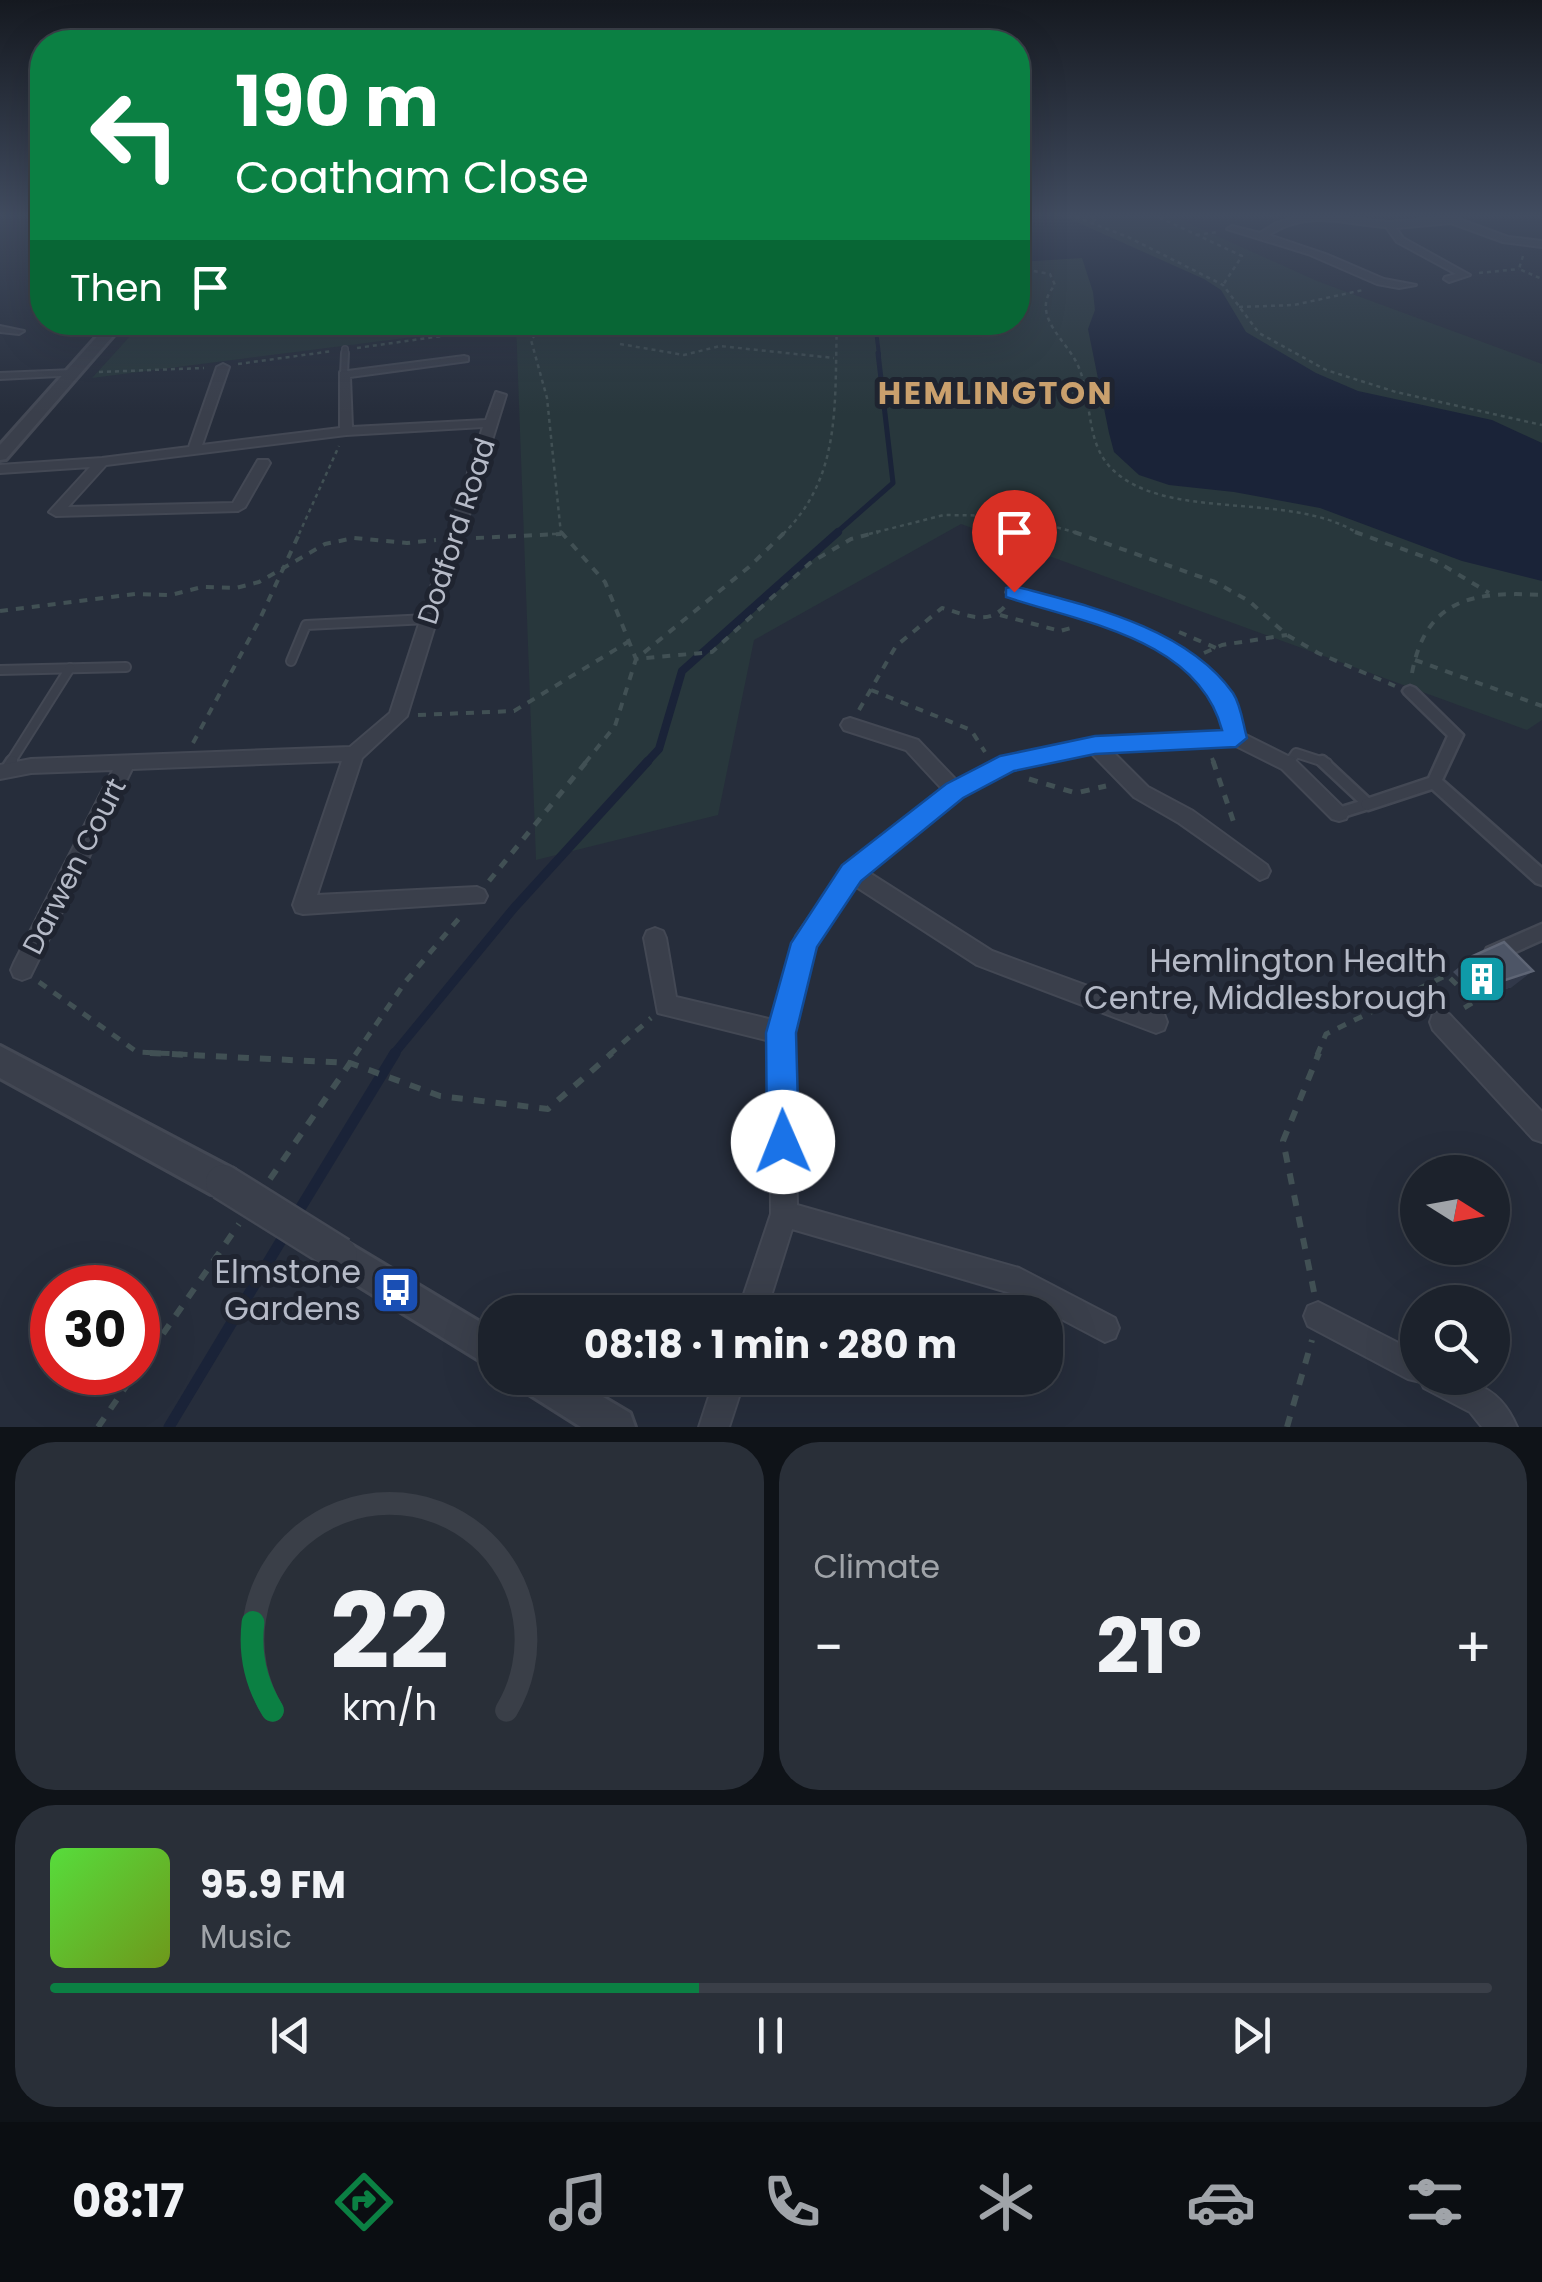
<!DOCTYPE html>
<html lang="en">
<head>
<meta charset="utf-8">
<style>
  :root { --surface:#1c222c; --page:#292f38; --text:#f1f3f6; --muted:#a0a4a9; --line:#3a3f48; --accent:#0b8043 }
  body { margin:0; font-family:Poppins,sans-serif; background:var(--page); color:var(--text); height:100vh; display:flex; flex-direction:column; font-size:38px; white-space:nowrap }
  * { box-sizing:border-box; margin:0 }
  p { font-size:32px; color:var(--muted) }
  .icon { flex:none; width:55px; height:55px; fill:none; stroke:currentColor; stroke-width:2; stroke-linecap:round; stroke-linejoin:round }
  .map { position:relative; height:1427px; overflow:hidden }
  .details { display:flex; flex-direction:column; gap:15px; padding:15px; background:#0f1318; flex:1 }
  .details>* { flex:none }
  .top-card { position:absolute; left:30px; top:30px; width:1000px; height:305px; border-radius:40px; box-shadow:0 10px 40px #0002,0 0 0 2px var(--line); background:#0b8043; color:#fff; overflow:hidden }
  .needle { width:65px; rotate:101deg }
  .tools { position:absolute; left:1400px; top:1155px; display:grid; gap:20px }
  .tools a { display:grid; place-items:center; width:110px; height:110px; border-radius:50%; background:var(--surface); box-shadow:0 10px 40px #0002,0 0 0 2px var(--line); font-size:50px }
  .speed { position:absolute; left:30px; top:1265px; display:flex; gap:20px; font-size:50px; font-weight:700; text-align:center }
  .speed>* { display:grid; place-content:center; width:130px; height:130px; border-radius:50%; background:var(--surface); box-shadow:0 10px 40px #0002,0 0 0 2px var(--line); line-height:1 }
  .speed .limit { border:15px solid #d22; background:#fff; color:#111 }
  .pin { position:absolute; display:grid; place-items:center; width:85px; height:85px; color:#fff; margin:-102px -42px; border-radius:50% 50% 50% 0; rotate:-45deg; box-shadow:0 0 10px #0007 }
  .pin .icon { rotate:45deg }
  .me { position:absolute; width:110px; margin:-55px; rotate:359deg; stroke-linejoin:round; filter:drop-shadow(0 0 8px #0008) }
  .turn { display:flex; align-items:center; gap:35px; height:210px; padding:0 40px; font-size:45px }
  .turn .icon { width:130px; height:130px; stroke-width:2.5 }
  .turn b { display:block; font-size:70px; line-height:85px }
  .then { display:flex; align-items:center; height:95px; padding:0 40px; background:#0003; gap:20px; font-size:38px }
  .big { font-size:75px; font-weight:700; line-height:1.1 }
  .details .card { flex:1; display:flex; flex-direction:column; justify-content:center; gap:15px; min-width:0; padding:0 35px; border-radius:40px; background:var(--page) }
  .details .dial { align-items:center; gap:0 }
  .dial svg { height:260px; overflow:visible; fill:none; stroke:var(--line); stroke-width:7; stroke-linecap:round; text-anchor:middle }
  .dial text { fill:var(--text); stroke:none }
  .song { display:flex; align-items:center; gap:30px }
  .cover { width:120px; height:120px; border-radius:15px; background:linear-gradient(135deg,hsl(110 70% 55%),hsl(80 70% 35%)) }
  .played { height:10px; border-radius:5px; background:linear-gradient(90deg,var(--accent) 45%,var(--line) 45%) }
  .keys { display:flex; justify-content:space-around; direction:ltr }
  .heat { display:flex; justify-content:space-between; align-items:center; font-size:55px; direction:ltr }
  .details .tiles { flex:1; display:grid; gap:15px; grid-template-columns:1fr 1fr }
  .card:last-child { grid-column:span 2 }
  .trip { position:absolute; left:478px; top:1295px; width:585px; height:100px; border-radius:40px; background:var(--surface); box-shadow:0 10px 40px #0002,0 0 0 2px var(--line); font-weight:700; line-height:100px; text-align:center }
  .dock { display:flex; height:160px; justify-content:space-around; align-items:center; background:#0b0e12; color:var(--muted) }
  .dock .icon { width:70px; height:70px }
  .dock .on { color:var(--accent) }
  .dock b { font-size:45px; color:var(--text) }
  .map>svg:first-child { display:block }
  .green { fill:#28373c }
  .water { fill:#1a2338 }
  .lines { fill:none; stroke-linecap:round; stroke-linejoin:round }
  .stream-far4 { stroke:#1a2338; stroke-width:4 }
  .stream-far3 { stroke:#1a2338; stroke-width:5 }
  .stream-far2 { stroke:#1a2338; stroke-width:8 }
  .stream-far1 { stroke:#1a2338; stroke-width:9 }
  .stream { stroke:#1a2338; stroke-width:11 }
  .service-far3-casing { stroke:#434854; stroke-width:8 }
  .service-far2-casing { stroke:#434854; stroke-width:10 }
  .service-far1-casing { stroke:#434854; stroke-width:12 }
  .service-casing { stroke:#434854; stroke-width:15 }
  .pedestrian-casing { stroke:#434854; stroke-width:5 }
  .minor-casing { stroke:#434854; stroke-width:4 }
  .tertiary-casing { stroke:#434854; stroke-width:6 }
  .path-far3 { stroke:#415054; stroke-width:2.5; stroke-dasharray:4 4; stroke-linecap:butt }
  .path-far2 { stroke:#415054; stroke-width:4; stroke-dasharray:8 8; stroke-linecap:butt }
  .path-far1 { stroke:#415054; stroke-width:5; stroke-dasharray:9 9; stroke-linecap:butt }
  .path { stroke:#415054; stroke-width:6; stroke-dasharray:11 11; stroke-linecap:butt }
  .service-far3 { stroke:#3a3f4b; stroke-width:5 }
  .service-far2 { stroke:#3a3f4b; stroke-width:6 }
  .service-far1 { stroke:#3a3f4b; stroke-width:8 }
  .service { stroke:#3a3f4b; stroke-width:10 }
  .pedestrian { fill:#3a3f4b; fill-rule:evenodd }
  .minor { fill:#3a3f4b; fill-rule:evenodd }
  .tertiary { fill:#3a3f4b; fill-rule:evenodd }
  .tertiary-bridge-casing { stroke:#434854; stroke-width:39; stroke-linecap:butt }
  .tertiary-bridge { stroke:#3a3f4b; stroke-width:34 }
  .wall { fill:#41495a }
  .shaded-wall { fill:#313849 }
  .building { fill:#4d5566; stroke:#5e6575; stroke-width:2.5 }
  .route { fill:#1a73e8; stroke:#114b97; stroke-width:2.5 }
  .labels { text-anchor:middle; stroke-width:10; stroke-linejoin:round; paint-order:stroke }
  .street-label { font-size:28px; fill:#b5bac7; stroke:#1f2430 }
  .far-district-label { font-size:32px; font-weight:bold; letter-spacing:2.5px; fill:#caa06d; stroke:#1f2430 }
  .near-poi-label { font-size:32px; fill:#b5bac7; stroke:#1f2430; text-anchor:end }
</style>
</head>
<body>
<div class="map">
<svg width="1542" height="1427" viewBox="0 0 1542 1427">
  <rect width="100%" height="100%" fill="#262d3b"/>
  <path class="green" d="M1018,214H1168L1317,281L1542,364V720L1527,730L961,524L754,640L718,815L536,860L516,324L92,378L142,323L1018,322Z"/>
  <path class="water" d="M1018,214H1050L1072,220L1204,279L1221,290L1246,332L1316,373L1358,391L1492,420L1542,443V581L1462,561L1320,508L1234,492L1169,485L1139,475L1114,452L1109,433L1088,329L1095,310L1093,292L1082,258L1018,262Z"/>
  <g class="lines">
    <path class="stream-far4" d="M875,322L879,355"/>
    <path class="stream-far3" d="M835,534L893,483L878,353"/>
    <path class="stream-far2" d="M646,763L659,749L682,671L838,532"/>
    <path class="stream-far1" d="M393,1055L514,908L648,761"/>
    <g class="stream">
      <path d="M295,1217L395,1053"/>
      <path d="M169,1427L285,1234"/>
    </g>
    <g class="service-far3-casing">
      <g id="service-far3">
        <path d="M595,322L613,329L654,322"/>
        <path d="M345,355V349"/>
      </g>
    </g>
    <g class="service-far2-casing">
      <path id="service-far2" d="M344,374L345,353"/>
    </g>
    <g class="service-far1-casing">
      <g id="service-far1">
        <path d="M291,661L306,625L428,619"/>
        <path d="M0,670L126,667"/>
        <path d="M10,763L70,668"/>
        <path d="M1289,763L1296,753L1327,763"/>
      </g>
    </g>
    <g class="service-casing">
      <g id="service">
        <path d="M1322,761L1368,804L1339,813"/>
        <path d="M1288,764L1290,761"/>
        <path d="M6,770L12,761"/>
      </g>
    </g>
    <g class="pedestrian-casing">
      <g id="pedestrian">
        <path d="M1410,686L1415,688L1463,735L1442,780L1542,868V885L1536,883L1432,789L1368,810L1363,808L1361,804L1363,800L1429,778L1448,736L1405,694L1403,691L1405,688Z"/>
        <path d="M1542,924V940L1493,962L1487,960L1484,954L1487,948Z"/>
      </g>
    </g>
    <g class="minor-casing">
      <g id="minor">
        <path d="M1307,214L1389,222L1440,218L1439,214H1445L1508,237L1542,241V247L1503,242L1451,223L1396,228L1403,238L1470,275L1449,282L1444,279L1445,277L1456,274L1397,242L1386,227C1342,224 1309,209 1269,235L1328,255L1384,279L1416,285L1399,288L1377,284L1308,254L1227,229L1232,226L1260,233L1276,223Z"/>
        <path d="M0,326L24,331L19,334L0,332Z"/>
        <path d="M464,356L468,357V361L350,377L352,427L486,420L496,392L506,395L407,716L362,758L317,895L477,887L484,890L487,896L484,902L303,914L296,912L293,905L342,761L132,769L30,977L22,980L14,977L11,970L14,963L113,770L31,773L0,779V765L31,759L350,747L390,713L483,427L346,435L106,465L68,507L233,503L258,460H268L270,463L245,507L238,511L56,516L49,512L90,467L0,473V465L102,458L189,447L217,367L223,364L229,367L202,445L340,428V372Z"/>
        <path d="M74,370L78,371V375L0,379V373Z"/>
        <path d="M1014,587C1085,607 1191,630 1232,697C1239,708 1241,721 1244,734L1294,759L1349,813L1346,819L1339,821L1332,819L1282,769L1234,745L1112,751L1148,787L1193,811L1267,865L1270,871L1267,877L1260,880L1179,823L1134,797L1091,753L1012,769L962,796L868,872L992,951L1164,1014L1167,1022L1164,1030L1156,1033L977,965L855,886L814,947L793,1033L797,1205L1019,1268L1115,1318L1119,1328L1115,1338L1105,1342L1014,1294L792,1229L766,1312H738L771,1214L770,1041L658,1013L644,938L647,931L655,928L663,931L666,938L676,997L773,1020L796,936L845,867L943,790L906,750L844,730L841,725L844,720L850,718L918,740L957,781L1008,756L1095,738L1226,732C1224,722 1222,711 1217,702C1181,637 1074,616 1009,596L1006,592Z"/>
        <path d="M1441,1011L1449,1014L1542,1112V1142L1533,1139L1433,1030L1430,1022L1433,1014Z"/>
        <path d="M1318,1302L1418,1353V1378C1462,1378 1497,1379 1517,1427H1482L1470,1412L1424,1388L1421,1382L1408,1379L1308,1326L1304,1316L1308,1306Z"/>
        <path d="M715,1378H745L729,1427H699Z"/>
      </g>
    </g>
    <g class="tertiary-casing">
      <g id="tertiary">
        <path d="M110,322H125L6,459L0,460V445Z"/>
        <path d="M0,1046L235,1170L239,1182L235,1194L223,1198L211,1194L0,1078Z"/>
        <path d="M340,1238L495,1331V1370L328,1267L323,1255L328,1243Z"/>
        <path d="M518,1378H571L630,1413L635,1427H581L524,1391Z"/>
      </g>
    </g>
    <g class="path-far3">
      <path d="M1068,214L1128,237L1223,285L1259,333L1326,370L1396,392L1542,425"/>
      <path d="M1083,214L1097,219L1091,222"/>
      <path d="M1152,214L1242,256L1223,285"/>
      <path d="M1196,235L1217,232"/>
      <path d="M1523,256L1519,269L1542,279"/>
      <path d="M1018,268L1050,274L1055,285C1031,312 1060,335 1074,358C1094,391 1083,438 1110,467C1164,524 1289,489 1359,534"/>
      <path d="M1479,273L1519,269"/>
      <path d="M1239,307L1294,305L1363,290"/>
      <path d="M545,322L531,340L547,398L561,534"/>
      <path d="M620,344L684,355L720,346L834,358"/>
      <path d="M357,348L541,322"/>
      <path d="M238,364L333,351"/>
      <path d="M99,372L204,368"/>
      <path d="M299,534L339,446"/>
      <path d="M552,534H561"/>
      <path d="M783,534C843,476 834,400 837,322"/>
      <path d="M869,534L944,515L1016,516L1081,534"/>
    </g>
    <g class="path-far2">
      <path d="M561,532L605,582L636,659L712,652L810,563L851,539L878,532"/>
      <path d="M1074,532L1215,582L1249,601L1287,635L1318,653L1395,686"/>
      <path d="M1355,532L1436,561L1489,593"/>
      <path d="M476,538L561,534"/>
      <path d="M0,611L135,594L171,595L202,587L236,588L259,582L325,544L354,538L407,543L436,540"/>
      <path d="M1000,615L1060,631L1071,628"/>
      <path d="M1179,632L1216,648"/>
      <path d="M1204,653L1222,645L1287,635"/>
      <path d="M1415,660L1542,706"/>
      <path d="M1412,673C1426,598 1474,591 1542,595"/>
      <path d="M871,690L971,730L985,752"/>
      <path d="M859,710L896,646L942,608C965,614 988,627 1006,605"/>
      <path d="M418,715L514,711L628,642"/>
      <path d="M193,743L259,621L300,532"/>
      <path d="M1212,758L1214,763"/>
      <path d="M585,763L615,726L636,659L749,567L785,532"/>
    </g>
    <g class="path-far1">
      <path d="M1213,761L1236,829"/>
      <path d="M1029,779L1076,793L1106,786"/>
      <path d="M489,881L587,761"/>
      <path d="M39,982L137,1052L198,1055"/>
      <path d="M355,1055L406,981L461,916"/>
      <path d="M609,1055L651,1018"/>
      <path d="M1317,1055L1326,1034L1447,975L1474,1002L1459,1011"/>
    </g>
    <g class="path">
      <path d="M150,1053L350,1063L440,1096L548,1109L612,1053"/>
      <path d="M270,1179L357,1053"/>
      <path d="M1314,1292L1283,1141L1319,1053"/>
      <path d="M138,1370L239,1224"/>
      <path d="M98,1427L136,1372"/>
      <path d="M1287,1427L1312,1340"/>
    </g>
    <use href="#service-far3" class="service-far3"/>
    <use href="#service-far2" class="service-far2"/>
    <use href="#service-far1" class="service-far1"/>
    <use href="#service" class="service"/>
    <use href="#pedestrian" class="pedestrian"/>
    <use href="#minor" class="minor"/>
    <use href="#tertiary" class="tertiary"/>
    <g class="tertiary-bridge-casing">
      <path id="tertiary-bridge" d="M223,1182L340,1255"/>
    </g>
    <use href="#tertiary-bridge" class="tertiary-bridge"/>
  </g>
  <path class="wall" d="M1473,956L1512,987L1479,997L1453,972Z"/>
  <path class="shaded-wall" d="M1533,971L1512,987L1479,997L1499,982Z"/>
  <path class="building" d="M1504,942L1533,971L1499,982L1473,956Z"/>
  <linearGradient id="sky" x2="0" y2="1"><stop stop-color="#151920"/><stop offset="0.52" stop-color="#414c60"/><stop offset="1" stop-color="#414c60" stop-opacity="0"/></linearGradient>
  <rect width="1542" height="414" fill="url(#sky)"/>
  <path class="route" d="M1014,586C1088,606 1186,627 1233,693C1241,705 1243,724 1247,738L1236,747L1095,754L1014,771L963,798L861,881L817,947L796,1033L799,1142L794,1153L783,1158L771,1153L767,1142L766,1033L791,943L842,865L946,784L1000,756L1095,736L1222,730C1198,639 1084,623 1006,597V588Z"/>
  <defs>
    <g id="building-square" transform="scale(2.5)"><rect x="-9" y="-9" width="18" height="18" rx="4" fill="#0f9aa8" stroke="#1f2430"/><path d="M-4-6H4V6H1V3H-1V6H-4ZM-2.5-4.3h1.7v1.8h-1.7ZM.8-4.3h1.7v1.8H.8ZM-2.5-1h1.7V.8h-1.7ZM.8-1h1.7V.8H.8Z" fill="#fff"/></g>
    <g id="bus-square" transform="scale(2.5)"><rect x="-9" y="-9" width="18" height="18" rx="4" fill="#1a4fb4" stroke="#1f2430"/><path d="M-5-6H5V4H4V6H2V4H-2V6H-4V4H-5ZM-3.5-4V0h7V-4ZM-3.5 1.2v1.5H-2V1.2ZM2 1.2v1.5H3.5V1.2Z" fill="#fff"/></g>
  </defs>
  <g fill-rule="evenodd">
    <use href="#building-square" x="1482" y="979"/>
    <use href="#bus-square" x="396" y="1290"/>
  </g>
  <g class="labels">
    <g class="street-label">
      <text transform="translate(456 531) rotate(-72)" y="10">Dodford Road</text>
      <text transform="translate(74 866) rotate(-63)" y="10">Darwen Court</text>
    </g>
    <g class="far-district-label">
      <text x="996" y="404">HEMLINGTON</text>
    </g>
    <g class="near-poi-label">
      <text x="1447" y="972">Hemlington Health<tspan x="1447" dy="37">Centre, Middlesbrough</tspan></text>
      <text x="361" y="1283">Elmstone<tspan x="361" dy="37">Gardens</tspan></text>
    </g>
  </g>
</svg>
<div class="tools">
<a><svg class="needle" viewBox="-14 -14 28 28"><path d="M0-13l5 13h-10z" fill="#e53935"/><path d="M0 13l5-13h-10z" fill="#a0a4a9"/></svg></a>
<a><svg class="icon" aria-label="search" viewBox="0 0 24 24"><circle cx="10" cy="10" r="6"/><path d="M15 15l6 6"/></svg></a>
</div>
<div class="speed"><div class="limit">30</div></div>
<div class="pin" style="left:1014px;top:592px;background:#d93025"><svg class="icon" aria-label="arrive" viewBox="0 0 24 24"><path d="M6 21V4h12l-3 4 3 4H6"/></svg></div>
<svg class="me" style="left:783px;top:1142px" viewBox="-20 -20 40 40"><circle r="19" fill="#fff"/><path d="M0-13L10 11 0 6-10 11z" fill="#1a73e8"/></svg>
<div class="trip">08:18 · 1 min · 280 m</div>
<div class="top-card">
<div class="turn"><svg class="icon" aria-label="left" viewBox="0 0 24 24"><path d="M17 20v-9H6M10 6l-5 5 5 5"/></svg><div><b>190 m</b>Coatham Close</div></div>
<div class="then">Then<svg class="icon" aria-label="arrive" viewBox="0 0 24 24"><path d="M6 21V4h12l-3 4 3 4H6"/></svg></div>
</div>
</div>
<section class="details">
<div class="tiles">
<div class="card dial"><svg viewBox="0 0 100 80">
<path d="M14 69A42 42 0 1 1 86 69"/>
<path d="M14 69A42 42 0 0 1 8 42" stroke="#0b8043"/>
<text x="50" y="56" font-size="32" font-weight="700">22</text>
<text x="50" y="72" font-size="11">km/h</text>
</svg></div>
<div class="card"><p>Climate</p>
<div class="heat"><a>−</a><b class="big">21°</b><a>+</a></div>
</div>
<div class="card">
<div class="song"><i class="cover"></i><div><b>95.9 FM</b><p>Music</p></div></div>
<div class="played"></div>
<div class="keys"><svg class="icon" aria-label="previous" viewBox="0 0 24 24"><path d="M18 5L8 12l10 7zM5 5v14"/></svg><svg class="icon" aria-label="pause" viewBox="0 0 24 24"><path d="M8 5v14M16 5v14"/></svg><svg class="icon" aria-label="next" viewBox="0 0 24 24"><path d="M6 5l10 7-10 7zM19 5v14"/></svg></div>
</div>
</div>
</section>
<nav class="dock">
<b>08:17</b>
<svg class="icon on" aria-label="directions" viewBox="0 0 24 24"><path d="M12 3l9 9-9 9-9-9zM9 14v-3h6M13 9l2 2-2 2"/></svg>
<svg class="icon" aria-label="music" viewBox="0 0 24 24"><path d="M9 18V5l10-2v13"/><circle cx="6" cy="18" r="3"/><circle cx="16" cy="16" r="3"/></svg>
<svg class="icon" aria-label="phone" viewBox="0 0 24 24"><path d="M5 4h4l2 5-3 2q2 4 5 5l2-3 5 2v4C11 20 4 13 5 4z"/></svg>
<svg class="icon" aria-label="climate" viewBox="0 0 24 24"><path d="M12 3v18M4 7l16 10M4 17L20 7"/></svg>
<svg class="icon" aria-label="car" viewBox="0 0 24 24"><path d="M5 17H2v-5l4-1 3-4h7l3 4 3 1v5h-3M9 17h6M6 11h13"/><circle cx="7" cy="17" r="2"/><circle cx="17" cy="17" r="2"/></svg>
<svg class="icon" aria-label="filters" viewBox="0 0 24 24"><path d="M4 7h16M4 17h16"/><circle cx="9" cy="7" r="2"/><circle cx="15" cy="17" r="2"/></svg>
</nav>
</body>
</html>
